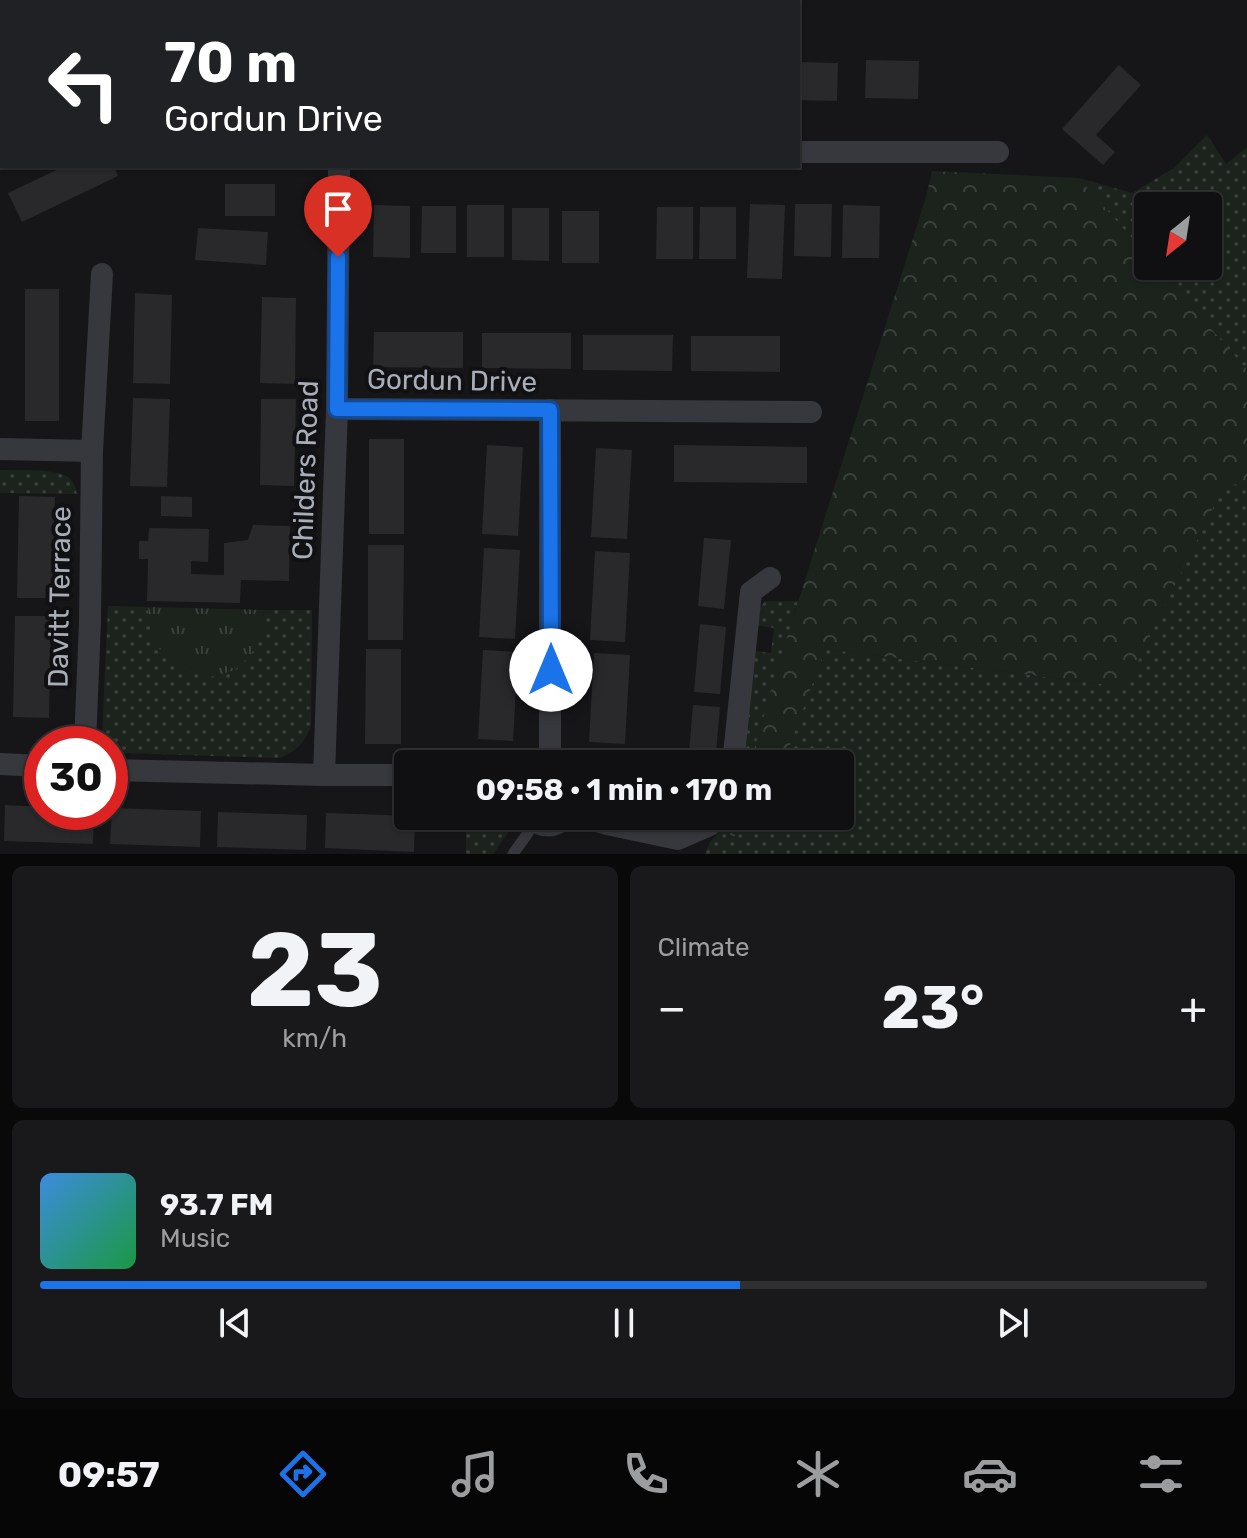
<!DOCTYPE html>
<html lang="en">
<head>
<meta charset="utf-8">
<style>
  :root { --surface:#101012; --page:#19191b; --text:#f1f3f6; --muted:#9c9d9f; --line:#303032; --accent:#1a73e8 }
  body { margin:0; font-family:Rubik,sans-serif; background:var(--page); color:var(--text); height:100vh; display:flex; flex-direction:column; font-size:30px; white-space:nowrap }
  * { box-sizing:border-box; margin:0 }
  p { font-size:26px; color:var(--muted) }
  .icon { flex:none; width:44px; height:44px; fill:none; stroke:currentColor; stroke-width:2; stroke-linecap:round; stroke-linejoin:round }
  .map { position:relative; height:854px; overflow:hidden }
  .sheet { display:flex; flex-direction:column; gap:12px; padding:12px; background:#09090a; flex:1 }
  .sheet>* { flex:none }
  .top-card { position:absolute; left:0px; top:0px; width:800px; height:168px; box-shadow:0 2px 6px #0004,0 0 0 2px var(--line); background:#202124; color:#fff; overflow:hidden }
  .needle { width:52px; rotate:210deg }
  .controls { position:absolute; left:1134px; top:192px; display:grid; gap:16px }
  .controls a { display:grid; place-items:center; width:88px; height:88px; border-radius:8px; background:var(--surface); box-shadow:0 2px 6px #0004,0 0 0 2px var(--line); font-size:40px }
  .speed { position:absolute; left:24px; top:726px; display:flex; gap:16px; font-size:40px; font-weight:700; text-align:center }
  .speed>* { display:grid; place-content:center; width:104px; height:104px; border-radius:50%; background:var(--surface); box-shadow:0 2px 6px #0004,0 0 0 2px var(--line); line-height:1 }
  .speed .limit { border:12px solid #d22; background:#fff; color:#111 }
  .pin { position:absolute; display:grid; place-items:center; width:68px; height:68px; color:#fff; margin:-82px -34px; border-radius:50% 50% 50% 0; rotate:-45deg; box-shadow:0 0 8px #0007 }
  .pin .icon { rotate:45deg }
  .me { position:absolute; width:88px; margin:-44px; rotate:0deg; stroke-linejoin:round; filter:drop-shadow(0 0 6px #0008) }
  .turn { display:flex; align-items:center; gap:28px; height:168px; padding:0 32px; font-size:36px }
  .turn .icon { width:104px; height:104px; stroke-width:2.5 }
  .turn b { display:block; font-size:56px; line-height:68px }
  .big { font-size:60px; font-weight:700; line-height:1.1 }
  .sheet .widget { flex:1; display:flex; flex-direction:column; justify-content:center; gap:12px; min-width:0; padding:0 28px; border-radius:12px; background:var(--page) }
  .sheet .dial { align-items:center; gap:0 }
  .dial b { font-size:104px; line-height:1 }
  .song { display:flex; align-items:center; gap:24px }
  .cover { width:96px; height:96px; border-radius:12px; background:linear-gradient(135deg,hsl(210 70% 55%),hsl(140 70% 35%)) }
  .played { height:8px; border-radius:4px; background:linear-gradient(90deg,var(--accent) 60%,var(--line) 60%) }
  .keys { display:flex; justify-content:space-around; direction:ltr }
  .heat { display:flex; justify-content:space-between; align-items:center; font-size:44px; direction:ltr }
  .sheet .tiles { flex:1; display:grid; gap:12px; grid-template-columns:1fr 1fr }
  .widget:last-child { grid-column:span 2 }
  .trip { position:absolute; left:394px; top:750px; width:460px; height:80px; border-radius:8px; background:var(--surface); box-shadow:0 2px 6px #0004,0 0 0 2px var(--line); font-weight:700; line-height:80px; text-align:center }
  .menu { display:flex; height:128px; justify-content:space-around; align-items:center; background:#060607; color:var(--muted) }
  .menu .icon { width:56px; height:56px }
  .menu .active { color:var(--accent) }
  .menu b { font-size:36px; color:var(--text) }
  .map>svg:first-child { display:block }
  .grass { fill:url(#grass-dots) }
  .forest { fill:url(#forest-crowns) }
  .park { fill:url(#park-tufts) }
  .building { fill:#29292c }
  .lines { fill:none; stroke-linecap:round; stroke-linejoin:round }
  .lane { stroke:#37383d; stroke-width:11 }
  .street { stroke:#37383d; stroke-width:22 }
  .route-casing { stroke:#114b97; stroke-width:20 }
  .route { stroke:#1a73e8; stroke-width:14 }
  .labels { text-anchor:middle; stroke-width:8; stroke-linejoin:round; paint-order:stroke }
  .street-label { font-size:28px; fill:#a8adb8; stroke:#111113 }
</style>
</head>
<body>
<div class="map">
<svg width="1247" height="854" viewBox="0 0 1247 854">
  <defs>
    <pattern id="grass-dots" width="8" height="8" patternUnits="userSpaceOnUse" patternTransform="scale(2)"><rect width="8" height="8" fill="#1c231d"/><path d="M2 2h.1M6 6h.1" fill="none" stroke="#3a403c" stroke-width="1.8" stroke-linecap="round"/></pattern>
    <pattern id="forest-crowns" width="20" height="18" patternUnits="userSpaceOnUse" patternTransform="scale(2)"><rect width="20" height="18" fill="#1c231d"/><path d="M2 6a3 3 0 1 1 6 0M12 15a3 3 0 1 1 6 0" fill="none" stroke="#3a403c"/></pattern>
    <pattern id="park-tufts" width="24" height="20" patternUnits="userSpaceOnUse" patternTransform="scale(2)"><rect width="24" height="20" fill="#1c231d"/><path d="M3 7l-1-3M5 7V3M7 7l1-3M15 17l-1-3M17 17v-4M19 17l1-3" fill="none" stroke="#3a403c"/></pattern>
  </defs>
  <rect width="100%" height="100%" fill="#161618"/>
  <g class="grass">
    <path d="M1207,135L1226,164L1247,147V370L1156,266H1208V206H1148V257L1079,178L1132,193L1174,168Z"/>
    <path d="M0,470C17,471 55,468 68,477C74,482 76,488 77,494L0,493Z"/>
    <path d="M1226,481L1247,488V854H705L710,842L735,816L729,837L760,827L764,816H840V764H783L825,649L1125,687Z"/>
    <path d="M765,601H798L750,764H741L753,651L771,653L774,628L756,625L757,612Z"/>
    <path d="M108,606L148,607L152,640L261,637L264,610H312L311,726C304,743 297,751 280,758L121,753L110,748V744H107L102,735Z"/>
    <path d="M423,748L535,752L532,764H423Z"/>
    <path d="M570,752L670,755L669,764H571Z"/>
    <path d="M466,816H515L517,820L493,854H466Z"/>
  </g>
  <g class="forest">
    <path d="M932,171L1079,178L1148,257V266H1156L1247,370V488L1226,481L1125,687L825,649L783,764H750L782,653L926,197Z"/>
    <path d="M735,816H764L760,827L729,838Z"/>
  </g>
  <path class="park" d="M148,607L264,610L261,637L250,656L235,670L211,677L187,670L166,656L152,640Z"/>
  <g class="building">
    <path d="M866,60L919,61L918,99L865,98Z"/>
    <path d="M798,62L838,63L837,101L798,100Z"/>
    <path d="M1119,65L1141,85L1096,135L1115,152L1103,165L1062,129Z"/>
    <path d="M65,166H114L118,176L22,222L8,193Z"/>
    <rect x="225" y="184" width="50" height="32"/>
    <path d="M750,204L785,205L782,279L747,278Z"/>
    <path d="M795,204H832L831,257L794,256Z"/>
    <path d="M374,205L410,206V258L373,257Z"/>
    <rect x="467" y="205" width="37" height="52"/>
    <path d="M843,205L880,206L879,258H842Z"/>
    <path d="M422,206H456V253H421Z"/>
    <path d="M657,207H693V259H656Z"/>
    <path d="M700,207H736V259H699Z"/>
    <path d="M512,208H549V261L512,260Z"/>
    <rect x="562" y="211" width="37" height="52"/>
    <path d="M198,228L268,232L266,265L195,260Z"/>
    <rect x="25" y="289" width="34" height="132"/>
    <path d="M135,293L172,295L170,384L133,383Z"/>
    <path d="M262,297L296,298L295,384L260,383Z"/>
    <path d="M374,332H463V368L373,367Z"/>
    <path d="M482,333H571V369L482,368Z"/>
    <path d="M583,335H673L672,371L583,370Z"/>
    <path d="M691,336H780V372L691,371Z"/>
    <path d="M133,398L170,399L167,487L130,486Z"/>
    <path d="M261,399H296L294,486L260,485Z"/>
    <rect x="369" y="439" width="35" height="95"/>
    <path d="M487,445L523,447L518,536L482,534Z"/>
    <path d="M674,445L807,447V483L674,482Z"/>
    <path d="M596,448L632,450L627,539L591,537Z"/>
    <path d="M19,496L55,497L53,598H17Z"/>
    <path d="M161,496L192,497V517L161,516Z"/>
    <path d="M253,525L290,526L289,581L241,580L240,603L147,601L148,559H139V541H148L149,528L209,529L208,562L191,561V574L224,575V543L248,540Z"/>
    <path d="M704,538L731,540L724,609L698,606Z"/>
    <path d="M368,545H404L403,640H368Z"/>
    <path d="M484,548L520,550L515,639L479,637Z"/>
    <path d="M595,551L630,553L625,642L590,640Z"/>
    <path d="M15,616H51L49,718L13,717Z"/>
    <path d="M700,624L726,627L720,694L694,692Z"/>
    <path d="M366,649H401V744H365Z"/>
    <path d="M483,650L518,652L513,741L478,739Z"/>
    <path d="M594,653L630,655L625,744L589,742Z"/>
    <path d="M693,705L720,707L715,764H688Z"/>
    <path d="M5,805L42,807V812H94L93,844L4,841Z"/>
    <path d="M112,808L201,811L200,847L110,844Z"/>
    <path d="M218,812L307,815L306,850L217,847Z"/>
    <path d="M326,813L415,816L414,852L325,848Z"/>
  </g>
  <g class="lines">
    <path class="lane" d="M513,854L535,823"/>
    <g class="street">
      <path d="M341,2V0"/>
      <path d="M0,93L2,95"/>
      <path d="M798,152H998"/>
      <path d="M337,409L811,412"/>
      <path d="M0,449L92,451"/>
      <path d="M85,744L90,621L92,451L102,274"/>
      <path d="M0,764L42,766"/>
      <path d="M550,764V410"/>
      <path d="M733,764L751,592L770,578"/>
      <path d="M110,770L324,775L337,409L339,166"/>
      <path d="M324,775H392"/>
      <path d="M529,816C540,828 555,829 567,816"/>
      <path d="M582,816L607,824L678,839L710,825L717,816"/>
    </g>
  </g>
  <g class="lines">
    <g class="route-casing">
      <path id="route" d="M338,257L337,409L550,410L551,670"/>
    </g>
    <use href="#route" class="route"/>
  </g>
  <g class="labels">
    <g class="street-label">
      <text transform="translate(452 380) rotate(1)" y="10">Gordun Drive</text>
      <text transform="translate(305 470) rotate(-88)" y="10">Childers Road</text>
      <text transform="translate(59 597) rotate(-89)" y="10">Davitt Terrace</text>
    </g>
  </g>
</svg>
<div class="controls">
<a><svg class="needle" viewBox="-14 -14 28 28"><path d="M0-13l5 13h-10z" fill="#e53935"/><path d="M0 13l5-13h-10z" fill="#9c9d9f"/></svg></a>
</div>
<div class="speed"><div class="limit">30</div></div>
<div class="pin" style="left:338px;top:257px;background:#d93025"><svg class="icon" aria-label="arrive" viewBox="0 0 24 24"><path d="M6 21V4h12l-3 4 3 4H6"/></svg></div>
<svg class="me" style="left:551px;top:670px" viewBox="-20 -20 40 40"><circle r="19" fill="#fff"/><path d="M0-13L10 11 0 6-10 11z" fill="#1a73e8"/></svg>
<div class="trip">09:58 · 1 min · 170 m</div>
<div class="top-card">
<div class="turn"><svg class="icon" aria-label="left" viewBox="0 0 24 24"><path d="M17 20v-9H6M10 6l-5 5 5 5"/></svg><div><b>70 m</b>Gordun Drive</div></div>
</div>
</div>
<section class="sheet">
<div class="tiles">
<div class="widget dial"><b>23</b><p>km/h</p></div>
<div class="widget"><p>Climate</p>
<div class="heat"><a>−</a><b class="big">23°</b><a>+</a></div>
</div>
<div class="widget">
<div class="song"><i class="cover"></i><div><b>93.7 FM</b><p>Music</p></div></div>
<div class="played"></div>
<div class="keys"><svg class="icon" aria-label="previous" viewBox="0 0 24 24"><path d="M18 5L8 12l10 7zM5 5v14"/></svg><svg class="icon" aria-label="pause" viewBox="0 0 24 24"><path d="M8 5v14M16 5v14"/></svg><svg class="icon" aria-label="next" viewBox="0 0 24 24"><path d="M6 5l10 7-10 7zM19 5v14"/></svg></div>
</div>
</div>
</section>
<nav class="menu">
<b>09:57</b>
<svg class="icon active" aria-label="directions" viewBox="0 0 24 24"><path d="M12 3l9 9-9 9-9-9zM9 14v-3h6M13 9l2 2-2 2"/></svg>
<svg class="icon" aria-label="music" viewBox="0 0 24 24"><path d="M9 18V5l10-2v13"/><circle cx="6" cy="18" r="3"/><circle cx="16" cy="16" r="3"/></svg>
<svg class="icon" aria-label="phone" viewBox="0 0 24 24"><path d="M5 4h4l2 5-3 2q2 4 5 5l2-3 5 2v4C11 20 4 13 5 4z"/></svg>
<svg class="icon" aria-label="climate" viewBox="0 0 24 24"><path d="M12 3v18M4 7l16 10M4 17L20 7"/></svg>
<svg class="icon" aria-label="car" viewBox="0 0 24 24"><path d="M5 17H2v-5l4-1 3-4h7l3 4 3 1v5h-3M9 17h6M6 11h13"/><circle cx="7" cy="17" r="2"/><circle cx="17" cy="17" r="2"/></svg>
<svg class="icon" aria-label="filters" viewBox="0 0 24 24"><path d="M4 7h16M4 17h16"/><circle cx="9" cy="7" r="2"/><circle cx="15" cy="17" r="2"/></svg>
</nav>
</body>
</html>
